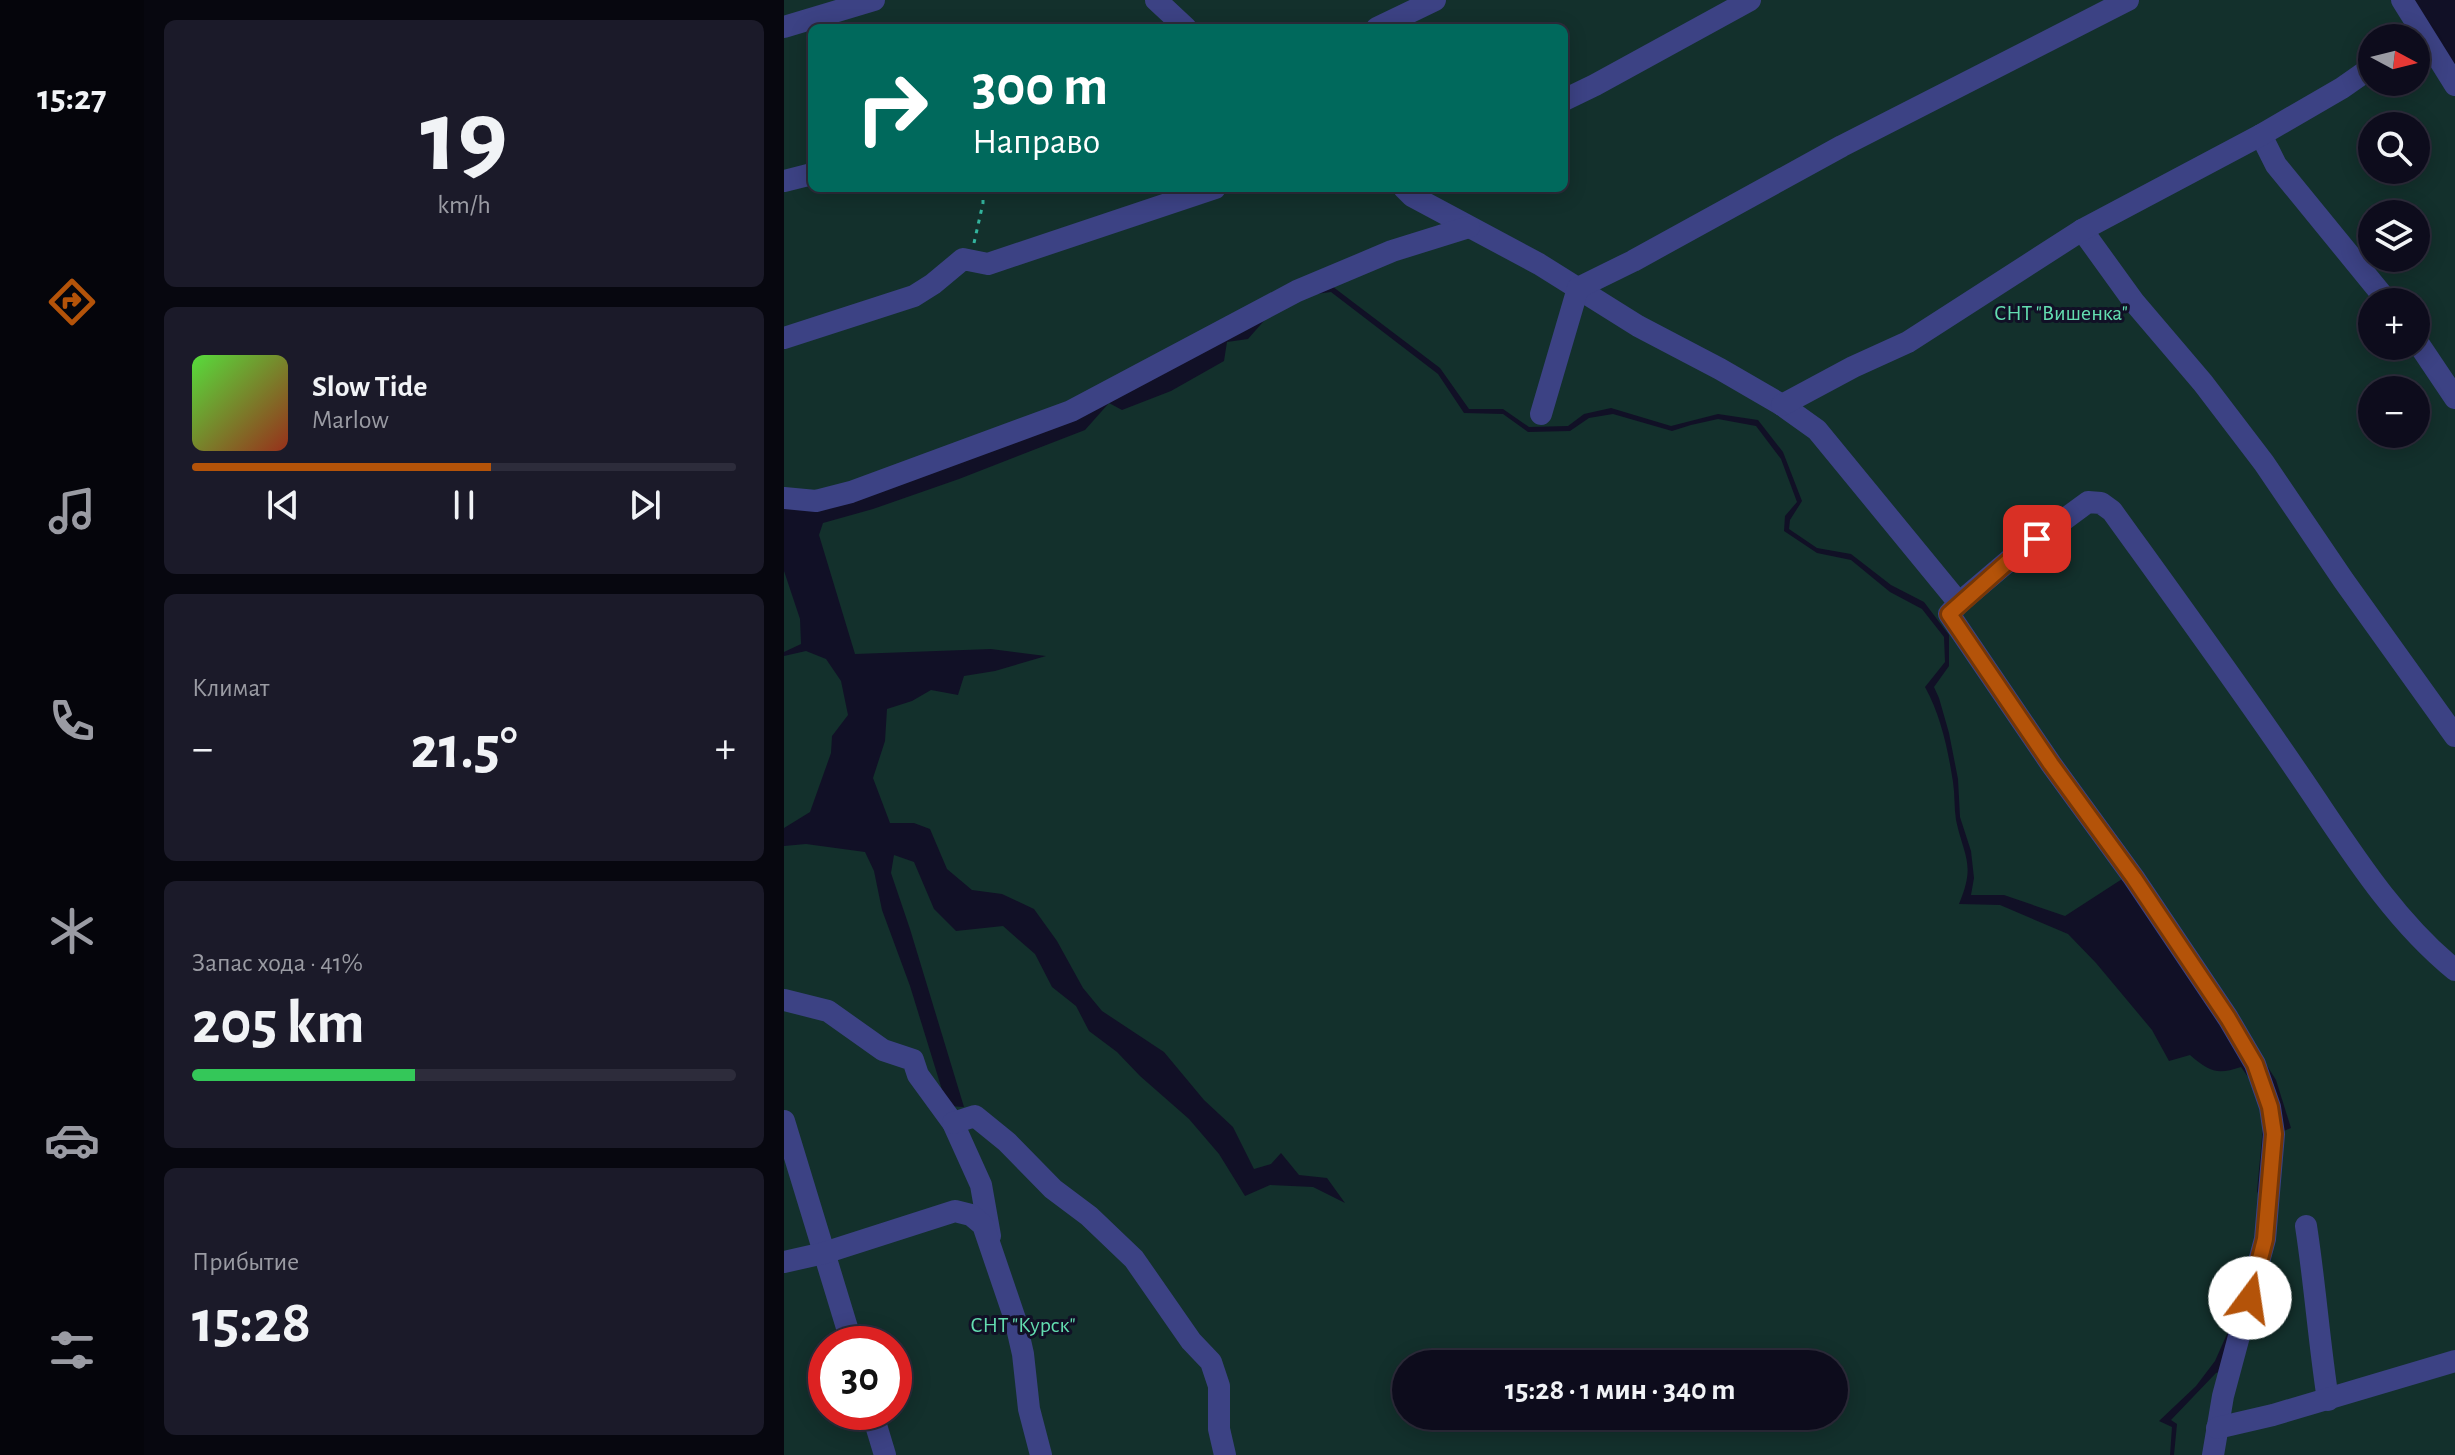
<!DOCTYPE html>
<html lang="ru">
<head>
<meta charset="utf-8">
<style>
  :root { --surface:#0d0c1c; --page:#1b1a29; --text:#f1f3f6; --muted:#9a9ba3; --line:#2d2c3b; --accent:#b45309 }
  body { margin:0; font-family:"Alegreya Sans",sans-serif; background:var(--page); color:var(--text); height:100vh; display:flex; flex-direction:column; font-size:30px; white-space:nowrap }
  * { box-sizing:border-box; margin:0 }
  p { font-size:26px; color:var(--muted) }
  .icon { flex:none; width:44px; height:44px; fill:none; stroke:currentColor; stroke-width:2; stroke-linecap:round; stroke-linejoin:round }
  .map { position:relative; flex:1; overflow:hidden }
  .details { display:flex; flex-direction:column; gap:20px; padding:20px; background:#07070f; width:640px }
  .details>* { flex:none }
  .top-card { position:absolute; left:24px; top:24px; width:760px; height:168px; border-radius:12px; box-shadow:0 4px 20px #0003,0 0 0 2px var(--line); background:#00695c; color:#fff; overflow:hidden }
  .needle { width:52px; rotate:97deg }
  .tools { position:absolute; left:1574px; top:24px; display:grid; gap:16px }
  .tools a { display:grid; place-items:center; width:72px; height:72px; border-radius:50%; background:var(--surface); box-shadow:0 4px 20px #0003,0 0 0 2px var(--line); font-size:40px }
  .speed { position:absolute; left:24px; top:1326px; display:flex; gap:16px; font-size:40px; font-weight:700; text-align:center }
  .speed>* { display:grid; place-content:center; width:104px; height:104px; border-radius:50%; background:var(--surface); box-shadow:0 4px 20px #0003,0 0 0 2px var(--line); line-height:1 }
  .speed .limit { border:12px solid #d22; background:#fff; color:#111 }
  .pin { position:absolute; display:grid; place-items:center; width:68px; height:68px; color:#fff; margin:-34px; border-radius:16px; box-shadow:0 4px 12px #0006 }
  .me { position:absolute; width:88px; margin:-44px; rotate:14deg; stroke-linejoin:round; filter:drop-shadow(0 0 6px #0008) }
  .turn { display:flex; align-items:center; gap:28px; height:168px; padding:0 32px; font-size:36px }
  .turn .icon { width:104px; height:104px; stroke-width:2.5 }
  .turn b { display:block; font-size:56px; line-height:68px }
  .big { font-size:60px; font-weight:700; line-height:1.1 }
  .details .widget { flex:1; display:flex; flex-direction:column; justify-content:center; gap:12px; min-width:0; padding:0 28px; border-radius:12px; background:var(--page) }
  .details .dial { align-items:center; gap:0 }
  .dial b { font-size:104px; line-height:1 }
  .song { display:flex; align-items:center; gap:24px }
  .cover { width:96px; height:96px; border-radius:12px; background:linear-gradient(135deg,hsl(110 70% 55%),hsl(10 70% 35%)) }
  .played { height:8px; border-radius:4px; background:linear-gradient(90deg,var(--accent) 55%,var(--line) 55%) }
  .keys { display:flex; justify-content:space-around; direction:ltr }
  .heat { display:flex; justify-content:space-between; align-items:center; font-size:44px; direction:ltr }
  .charge { height:12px; border-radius:6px; background:linear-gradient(90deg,#34c759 41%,var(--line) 0) }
  .trip { position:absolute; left:608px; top:1350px; width:456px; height:80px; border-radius:40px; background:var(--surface); box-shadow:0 4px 20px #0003,0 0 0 2px var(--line); font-weight:700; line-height:80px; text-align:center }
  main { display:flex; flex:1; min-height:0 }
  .tabs { display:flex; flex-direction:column; width:144px; justify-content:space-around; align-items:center; background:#05050b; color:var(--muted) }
  .tabs .icon { width:56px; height:56px }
  .tabs .on { color:var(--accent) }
  .tabs b { font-size:36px; color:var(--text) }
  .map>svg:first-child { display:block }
  .green { fill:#13302c; fill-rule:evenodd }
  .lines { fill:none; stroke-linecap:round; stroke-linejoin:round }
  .path { stroke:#33b59e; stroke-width:3; stroke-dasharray:4 6; stroke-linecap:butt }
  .minor { stroke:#3c4284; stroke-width:22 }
  .route-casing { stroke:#753606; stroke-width:20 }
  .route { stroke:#b45309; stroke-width:14 }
  .labels { text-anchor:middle; stroke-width:6; stroke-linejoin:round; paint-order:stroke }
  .park-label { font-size:22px; fill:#63ddb0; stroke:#111026 }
</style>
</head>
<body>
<main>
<nav class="tabs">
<b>15:27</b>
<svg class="icon on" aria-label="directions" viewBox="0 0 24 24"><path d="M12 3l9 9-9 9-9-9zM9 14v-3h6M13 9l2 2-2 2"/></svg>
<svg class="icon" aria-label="music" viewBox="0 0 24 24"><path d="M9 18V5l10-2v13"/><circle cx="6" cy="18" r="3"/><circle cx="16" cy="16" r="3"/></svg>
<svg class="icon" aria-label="phone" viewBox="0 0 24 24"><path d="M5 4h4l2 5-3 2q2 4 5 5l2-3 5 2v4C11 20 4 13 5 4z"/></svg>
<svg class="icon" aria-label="climate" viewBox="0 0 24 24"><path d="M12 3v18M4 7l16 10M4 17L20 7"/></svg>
<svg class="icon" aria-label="car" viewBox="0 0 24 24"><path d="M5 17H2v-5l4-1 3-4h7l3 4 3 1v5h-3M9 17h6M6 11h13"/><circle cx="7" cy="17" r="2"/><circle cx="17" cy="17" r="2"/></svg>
<svg class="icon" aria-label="filters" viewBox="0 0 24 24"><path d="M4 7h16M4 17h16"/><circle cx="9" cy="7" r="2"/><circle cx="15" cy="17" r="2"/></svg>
</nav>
<section class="details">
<div class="widget dial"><b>19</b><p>km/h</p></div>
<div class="widget">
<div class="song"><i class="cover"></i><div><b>Slow Tide</b><p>Marlow</p></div></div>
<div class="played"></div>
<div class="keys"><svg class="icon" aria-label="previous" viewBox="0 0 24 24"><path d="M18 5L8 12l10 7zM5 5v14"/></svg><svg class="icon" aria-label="pause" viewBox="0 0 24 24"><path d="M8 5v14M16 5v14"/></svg><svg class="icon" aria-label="next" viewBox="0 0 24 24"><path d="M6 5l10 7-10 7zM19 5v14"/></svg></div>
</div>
<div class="widget"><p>Климат</p>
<div class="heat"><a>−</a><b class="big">21.5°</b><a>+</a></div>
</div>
<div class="widget"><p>Запас хода · 41%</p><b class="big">205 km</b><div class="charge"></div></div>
<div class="widget"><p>Прибытие</p><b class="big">15:28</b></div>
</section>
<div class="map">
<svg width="1671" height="1455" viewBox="0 0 1671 1455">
  <rect width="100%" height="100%" fill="#111026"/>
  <g class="green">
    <path d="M0,0H1609L1671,95V1455H1390L1393,1424L1387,1420L1432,1373L1455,1365L1495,1133L1507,1128L1492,1080L1443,1002L1352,870L1281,916L1220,895H1187L1190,878L1187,851L1176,817L1174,779L1165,733L1155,698L1150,687L1165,666V635L1140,602L1107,585L1067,554L1033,548L1005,529L1006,520L1018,501L999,452L974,420L934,414L887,426L827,408L800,414L784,426L745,427L719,409H685L656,368L536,277L275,410L57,490L0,493ZM28,28H780V188H28ZM1588,38H1632V82H1588ZM1588,126H1632V170H1588ZM1588,214H1632V258H1588ZM1588,302H1632V346H1588ZM1588,390H1632V434H1588Z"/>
    <path d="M547,292L654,374L680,413L719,414L744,432L786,431L805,418L829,414L888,431L907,425L934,419L972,426L997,459L1013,502L1001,516L1000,531L1033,553L1067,560L1106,592L1138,609L1160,637L1161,662L1141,687C1157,716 1164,750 1169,782C1171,795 1170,808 1172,820C1180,857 1192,864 1175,904L1216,905L1284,934L1312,963L1368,1030L1385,1061L1406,1055C1426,1072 1433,1075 1457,1067L1476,1094L1479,1127L1473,1191L1478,1204L1463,1289L1431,1361L1412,1386L1375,1421L1388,1427L1386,1455H0V846L22,844L81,852L90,871L98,910L126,986L163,1106L180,1107L126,929L107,873L110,855L130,862L150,909L172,931L219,926L251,954L268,987L292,1006L305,1031L333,1052L356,1076L405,1119L435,1154L461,1196L486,1185L529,1187L561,1203L543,1178L515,1175L497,1153L487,1164L470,1169L449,1127L420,1100L380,1052L318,1011L299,988L273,941L250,909L218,894L188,890L163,869L146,829L130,823H106L89,778L101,741L103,709L128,701L147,690L174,695L180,676L211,671L262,656L207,649L71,654L35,535L39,523L89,509L175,479L301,430L325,403L338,410L387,391L440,361L443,342L464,339L486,314L525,295ZM42,1344H110V1412H42ZM622,1364H1050V1416H622Z"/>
    <path d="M0,571L16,619L17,644L0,652Z"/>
    <path d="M22,651L42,659L57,681L64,715L48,736L47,753L26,812L0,828V656Z"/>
  </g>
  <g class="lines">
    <path class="path" d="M190,243L199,203V188"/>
    <g class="minor">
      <path d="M372,0L402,28"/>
      <path d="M1618,0L1671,85"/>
      <path d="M0,27L90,0"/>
      <path d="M593,28L651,0"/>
      <path d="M780,100L811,85L966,0"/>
      <path d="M1477,135L1492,165L1604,302"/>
      <path d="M0,181L28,174"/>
      <path d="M620,188L628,196L755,264L854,326L936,369L998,405L1033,430L1175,603L1165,614L1267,764L1350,878L1444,1018L1471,1064L1486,1107L1490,1134L1481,1239L1439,1396L1429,1455"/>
      <path d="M1298,230L1350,302L1419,383L1480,463L1560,581L1671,736"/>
      <path d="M0,338L130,296L149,284L179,259L204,264L431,188"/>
      <path d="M1632,340L1671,398"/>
      <path d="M998,405L1069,367L1124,342L1298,230L1477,135L1558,88L1588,67"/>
      <path d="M757,414L794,288L849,261L1058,146L1344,0"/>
      <path d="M0,498L32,501L67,492L287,411L513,291L608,251L685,227"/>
      <path d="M1175,603L1228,558L1304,502L1317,503L1328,511C1390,597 1452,682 1512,770C1561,841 1604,915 1671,970"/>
      <path d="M0,1000L44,1011L99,1050L129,1060L134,1075L169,1123L197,1185L206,1236"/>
      <path d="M0,1121L68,1344"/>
      <path d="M169,1123L191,1116L223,1142L269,1189L305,1216L350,1259L407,1341L427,1362L435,1386V1429L441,1455"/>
      <path d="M1522,1226C1531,1284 1535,1342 1544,1400"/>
      <path d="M0,1262L40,1253L171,1211L187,1215L199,1225L231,1319L239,1354L245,1409L257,1455"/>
      <path d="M88,1412L101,1455"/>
      <path d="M1433,1428L1489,1415L1671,1361"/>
    </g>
  </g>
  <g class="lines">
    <g class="route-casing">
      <path id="route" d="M1253,539L1228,558L1165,614L1267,764L1350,878L1444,1018L1471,1064L1486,1107L1490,1134L1481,1239L1466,1298"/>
    </g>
    <use href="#route" class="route"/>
  </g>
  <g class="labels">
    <g class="park-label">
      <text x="1277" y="320">СНТ "Вишенка"</text>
      <text x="239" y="1332">СНТ "Курск"</text>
    </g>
  </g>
</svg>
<div class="tools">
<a><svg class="needle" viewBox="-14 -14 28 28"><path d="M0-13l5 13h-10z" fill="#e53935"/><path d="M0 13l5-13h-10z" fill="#9a9ba3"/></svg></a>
<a><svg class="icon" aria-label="search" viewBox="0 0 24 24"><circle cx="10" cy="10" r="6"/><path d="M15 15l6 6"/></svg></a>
<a><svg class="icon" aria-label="layers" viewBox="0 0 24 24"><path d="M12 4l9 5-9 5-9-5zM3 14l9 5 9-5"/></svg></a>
<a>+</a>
<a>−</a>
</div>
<div class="speed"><div class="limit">30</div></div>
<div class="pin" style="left:1253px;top:539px;background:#d93025"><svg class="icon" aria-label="arrive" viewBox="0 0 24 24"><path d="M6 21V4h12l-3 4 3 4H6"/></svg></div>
<svg class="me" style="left:1466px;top:1298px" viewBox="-20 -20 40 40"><circle r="19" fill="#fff"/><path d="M0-13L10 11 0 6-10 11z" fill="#b45309"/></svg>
<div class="trip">15:28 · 1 мин · 340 m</div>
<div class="top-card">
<div class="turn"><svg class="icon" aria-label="right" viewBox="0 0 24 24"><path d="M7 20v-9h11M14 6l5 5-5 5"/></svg><div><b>300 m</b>Направо</div></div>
</div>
</div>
</main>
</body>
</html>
